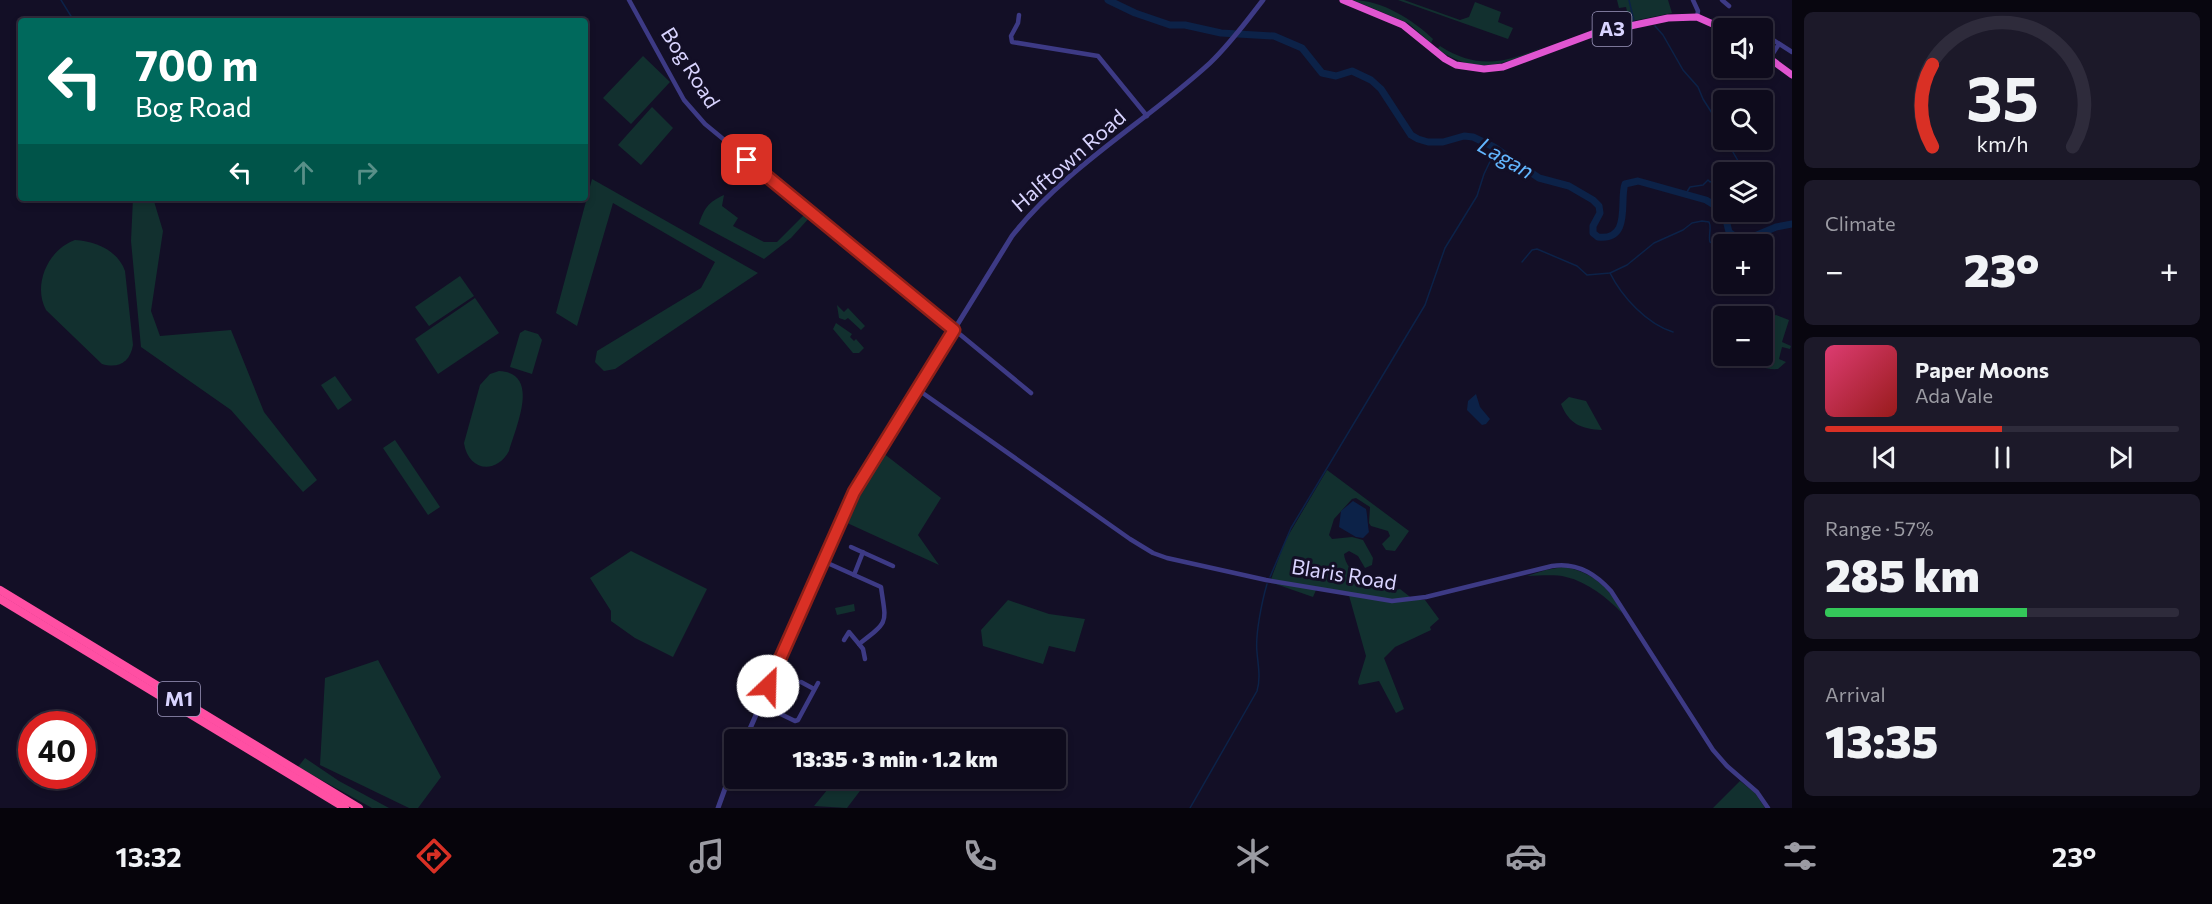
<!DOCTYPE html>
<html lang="en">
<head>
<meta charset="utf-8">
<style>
  :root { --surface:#0e0b1c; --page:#1c1929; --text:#f1f3f6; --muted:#9b9ba3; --line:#2e2b3b; --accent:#d93025 }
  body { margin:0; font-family:Commissioner,sans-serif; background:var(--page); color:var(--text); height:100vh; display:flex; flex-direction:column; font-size:22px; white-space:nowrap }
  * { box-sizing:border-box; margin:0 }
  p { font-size:20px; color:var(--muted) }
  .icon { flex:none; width:33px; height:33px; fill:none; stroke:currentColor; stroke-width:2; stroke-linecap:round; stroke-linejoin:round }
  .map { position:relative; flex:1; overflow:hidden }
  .drawer { display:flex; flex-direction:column; gap:12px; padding:12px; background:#08060f; width:420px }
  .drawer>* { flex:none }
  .guide { position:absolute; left:18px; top:18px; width:570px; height:183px; border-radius:6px; box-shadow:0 3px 9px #0003,0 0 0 2px var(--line); background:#00695c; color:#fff; overflow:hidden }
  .fabs { position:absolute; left:1713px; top:18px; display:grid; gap:12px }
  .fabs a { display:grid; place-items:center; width:60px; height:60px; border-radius:6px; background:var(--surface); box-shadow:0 3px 9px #0003,0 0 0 2px var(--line); font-size:30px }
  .speed { position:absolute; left:18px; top:711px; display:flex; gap:12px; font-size:30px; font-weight:700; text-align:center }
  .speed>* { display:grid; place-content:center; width:78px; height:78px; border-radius:50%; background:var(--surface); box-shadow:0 3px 9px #0003,0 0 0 2px var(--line); line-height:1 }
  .speed .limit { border:9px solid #d22; background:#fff; color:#111 }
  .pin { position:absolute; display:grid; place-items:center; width:51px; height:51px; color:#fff; margin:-26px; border-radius:12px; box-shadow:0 3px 9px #0006 }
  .me { position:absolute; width:66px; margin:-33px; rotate:24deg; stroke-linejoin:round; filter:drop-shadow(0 0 4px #0008) }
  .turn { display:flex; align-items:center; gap:21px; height:126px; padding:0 18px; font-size:27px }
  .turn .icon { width:78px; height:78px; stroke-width:2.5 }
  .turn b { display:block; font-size:42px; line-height:51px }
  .lanes { display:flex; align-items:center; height:57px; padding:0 18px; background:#0003; justify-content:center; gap:30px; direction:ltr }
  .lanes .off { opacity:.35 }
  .big { font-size:45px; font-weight:800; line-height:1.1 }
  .drawer .tile { flex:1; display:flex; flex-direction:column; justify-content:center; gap:9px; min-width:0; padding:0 21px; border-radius:9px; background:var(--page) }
  .drawer .dial { align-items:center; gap:0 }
  .dial svg { height:156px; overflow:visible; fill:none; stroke:var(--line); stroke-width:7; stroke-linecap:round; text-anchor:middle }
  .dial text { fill:var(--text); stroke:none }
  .song { display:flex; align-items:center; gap:18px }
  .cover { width:72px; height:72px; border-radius:9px; background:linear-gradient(135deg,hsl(340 70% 55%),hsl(0 70% 35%)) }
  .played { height:6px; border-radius:3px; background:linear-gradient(90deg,var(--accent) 50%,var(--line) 50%) }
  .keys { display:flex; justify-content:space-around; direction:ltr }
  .heat { display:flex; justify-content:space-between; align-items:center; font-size:33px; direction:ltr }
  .charge { height:9px; border-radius:4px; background:linear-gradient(90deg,#34c759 57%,var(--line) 0) }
  .trip { position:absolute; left:724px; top:729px; width:342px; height:60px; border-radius:6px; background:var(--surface); box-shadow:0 3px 9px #0003,0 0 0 2px var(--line); font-weight:800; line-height:60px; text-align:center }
  .dock { display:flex; height:96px; justify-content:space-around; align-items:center; background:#06040b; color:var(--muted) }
  .dock .icon { width:42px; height:42px }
  .dock .active { color:var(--accent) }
  .dock b { font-size:27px; color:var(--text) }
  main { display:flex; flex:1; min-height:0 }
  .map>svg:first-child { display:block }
  .green { fill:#12302f }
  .water { fill:#0c2248 }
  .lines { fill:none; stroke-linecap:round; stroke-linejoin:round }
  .stream { stroke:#0c2248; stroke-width:1.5 }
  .river { stroke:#0c2248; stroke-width:7 }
  .minor { stroke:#3d3a85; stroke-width:4.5 }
  .tertiary { stroke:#3d3a85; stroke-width:5 }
  .trunk { stroke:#e055d1; stroke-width:7 }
  .motorway { stroke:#ff4fa3; stroke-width:8 }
  .route-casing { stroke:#8d1f18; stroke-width:15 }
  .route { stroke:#d93025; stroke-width:10 }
  .labels { text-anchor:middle; stroke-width:6; stroke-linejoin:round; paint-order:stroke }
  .shield { fill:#130f26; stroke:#9e99be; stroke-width:1.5 }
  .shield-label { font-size:20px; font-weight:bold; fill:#d9d4ff }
  .street-label { font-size:21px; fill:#d9d4ff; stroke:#130f26 }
  .water-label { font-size:22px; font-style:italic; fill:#62b6ff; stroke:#130f26 }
</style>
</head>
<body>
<main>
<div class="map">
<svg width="1792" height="808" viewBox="0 0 1792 808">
  <rect width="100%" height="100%" fill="#130f26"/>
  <g class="green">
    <path d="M1353,0C1382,0 1413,20 1433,39L1431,43L1408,23Z"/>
    <path d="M1398,0H1404L1460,20L1469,17L1475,2L1501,12L1498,22L1513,28L1508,39Z"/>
    <path d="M1617,0H1668L1672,13L1618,24L1615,14L1627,11L1626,7L1619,8Z"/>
    <path d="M1440,46C1479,71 1506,62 1546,46C1504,64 1479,77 1437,49Z"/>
    <path d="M643,56L670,82L631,124L603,98Z"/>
    <path d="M652,107L673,128L641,165L618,145Z"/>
    <path d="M592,179L758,273L615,369L604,371L595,362L597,351L701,288L715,262L613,203L577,326L556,313Z"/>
    <path d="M724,195L722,206L738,218L733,226L764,242H777L806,213L810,217L791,238L764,259L699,224C704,209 708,202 724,195Z"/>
    <path d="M133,198H153L163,231L151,311L160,336L231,330L264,412L317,480L303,492L231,410L141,347L131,241Z"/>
    <path d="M75,240C96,241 118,251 125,271L133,345C130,362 119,369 102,364L46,310C32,284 49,249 75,240Z"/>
    <path d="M460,276L474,296L429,326L415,307Z"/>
    <path d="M475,298L499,333L438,374L415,339Z"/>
    <path d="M837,305L844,312L848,308L865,326L861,330L848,318L845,320L839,318Z"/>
    <path d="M1776,315L1789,320L1782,342L1791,346L1790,349L1782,347L1779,359L1786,362L1778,369C1765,370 1755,365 1746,356H1762L1763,322L1766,318Z"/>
    <path d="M836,323L852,334L850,337L854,341L856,339L864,348L859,353H853L833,329Z"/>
    <path d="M525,330L538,334L542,340L532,374L510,367L520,333Z"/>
    <path d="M499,371C541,373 516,426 509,451C496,475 468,471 464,443L480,385L490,374Z"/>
    <path d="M335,376L352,400L338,410L321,385Z"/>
    <path d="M1569,397L1586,401L1602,430C1581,429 1569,424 1561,404Z"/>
    <path d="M395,440L440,507L428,515L383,448Z"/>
    <path d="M883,453L941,498L918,535L939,565L845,522L852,502Z"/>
    <path d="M1327,470L1409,531L1395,551L1386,550L1382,544L1390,536L1388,531L1371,526L1369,523L1370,507L1356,498L1352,499L1334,519L1329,535L1332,539L1352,537L1363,540L1373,558L1372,565L1365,568L1358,556L1349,551L1344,554C1346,576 1381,593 1400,589L1414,600H1425L1439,619L1430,627L1431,630L1395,647L1384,658L1404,709L1396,713L1379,681L1359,685L1358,682L1366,656L1348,592L1316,590L1313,597L1270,582L1285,541Z"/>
    <path d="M631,551L707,589L673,657L635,638L611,621V611L590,578Z"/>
    <path d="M1563,567C1591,571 1610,587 1622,613C1607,598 1588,582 1566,577C1554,574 1539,576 1527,576L1546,570Z"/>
    <path d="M1008,600L1049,614L1085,619L1075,652L1049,646L1043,664L983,646L981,630Z"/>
    <path d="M854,604L855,611L837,615L835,608Z"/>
    <path d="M378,660L441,777L418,808H409L320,765L325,678Z"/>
    <path d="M305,758L339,781L389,808H372L298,767Z"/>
    <path d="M837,778L869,779L847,808L814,806Z"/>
    <path d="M1740,781L1755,793L1765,808H1713Z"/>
  </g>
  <g class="water">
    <path d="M1476,394L1480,407L1490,419L1486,424L1482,425L1467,410L1468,401Z"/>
    <path d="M1353,501L1366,509C1367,512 1368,528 1369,532L1363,538L1356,537L1339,527L1341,511Z"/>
  </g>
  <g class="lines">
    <g class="stream">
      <path d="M61,0L74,21"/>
      <path d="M1629,0L1634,21"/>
      <path d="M1655,26L1663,35L1683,70L1698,87L1703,99L1724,132"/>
      <path d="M1726,140L1741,166L1740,172"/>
      <path d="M1685,195L1690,187L1703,185L1708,180L1710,182L1721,177L1724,173"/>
      <path d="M1730,244L1738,239"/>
      <path d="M1522,262L1532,250L1537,249L1577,266L1587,275L1610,273L1627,265L1654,243L1683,230L1692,223L1702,221L1709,222C1712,228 1708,236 1710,242L1718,246H1724"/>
      <path d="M1610,273C1622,297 1647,324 1673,332"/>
      <path d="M1270,577L1291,528L1425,305L1445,248L1477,196L1484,174L1496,149"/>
      <path d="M1190,808L1257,691C1261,677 1258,666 1257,652C1255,635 1262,601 1267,584"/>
    </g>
    <g class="river">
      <path d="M1108,0L1135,13L1170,25H1185L1221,33L1274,36L1302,48L1322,73L1336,76L1352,71L1371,80L1381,89L1411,135L1418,139L1428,142H1443L1464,136L1473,137L1494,147L1539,178L1569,186L1593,200L1599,206L1600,213L1593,226V233L1598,237C1632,241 1619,200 1625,184L1638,181L1706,200L1724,211"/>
      <path d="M1724,212L1729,232L1740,240H1745L1776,227L1792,224"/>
    </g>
    <g class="minor">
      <path d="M629,0L684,100L705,124L1031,393"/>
      <path d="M1693,0L1698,11L1697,17"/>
      <path d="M1722,0L1729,6"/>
      <path d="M1019,15L1018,23L1011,36L1012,42L1098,56L1147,116"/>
      <path d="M1767,36L1792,52"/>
      <path d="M1770,58L1779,44"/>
      <path d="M917,389L1130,539L1153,553L1167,558L1266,580L1392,601L1426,597L1552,566C1576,562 1595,573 1611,591L1713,750L1727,766L1757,792L1768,808"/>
      <path d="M851,547L893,566"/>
      <path d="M823,561L881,587C886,624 890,620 859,644L863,649L865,659"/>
      <path d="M854,575L863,552"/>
      <path d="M844,640L849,632L859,644"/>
      <path d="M801,682L814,689"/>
      <path d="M760,704L795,721L798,720L818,683"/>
    </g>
    <g class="tertiary">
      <path d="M745,740L854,492L1012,236C1066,167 1146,122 1210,63C1230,44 1246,22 1263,0"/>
      <path d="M718,808L735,761"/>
    </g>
    <g class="trunk">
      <path d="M1343,0L1403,25L1445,59L1456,65L1484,69L1503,67L1592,34L1668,18L1697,17L1724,29"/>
      <path d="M1762,53L1792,75"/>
    </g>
    <g class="motorway">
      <path d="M0,590L359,808"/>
      <path d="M0,599L345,808"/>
    </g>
  </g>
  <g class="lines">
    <g class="route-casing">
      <path id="route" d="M747,160L954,330L854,492L768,686"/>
    </g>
    <use href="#route" class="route"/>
  </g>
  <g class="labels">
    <g class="shield">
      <rect x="1592.5" y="12" width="39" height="34" rx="4.5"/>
      <rect x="158" y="682" width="42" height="34" rx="4.5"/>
    </g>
    <g class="shield-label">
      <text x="1612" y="36">A3</text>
      <text x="179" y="706">M1</text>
    </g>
    <g class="street-label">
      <text transform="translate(690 68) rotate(58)" y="7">Bog Road</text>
      <text transform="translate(1069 161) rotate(-41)" y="7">Halftown Road</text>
      <text transform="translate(1344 575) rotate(9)" y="7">Blaris Road</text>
    </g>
    <g class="water-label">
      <text transform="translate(1506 158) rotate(30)" y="8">Lagan</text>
    </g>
  </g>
</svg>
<div class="fabs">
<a><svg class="icon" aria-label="sound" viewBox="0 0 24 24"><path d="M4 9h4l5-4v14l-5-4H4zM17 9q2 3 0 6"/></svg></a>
<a><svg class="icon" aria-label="search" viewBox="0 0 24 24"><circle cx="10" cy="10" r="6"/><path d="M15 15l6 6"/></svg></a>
<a><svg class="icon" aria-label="layers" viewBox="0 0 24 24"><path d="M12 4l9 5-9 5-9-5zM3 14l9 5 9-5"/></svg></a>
<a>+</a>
<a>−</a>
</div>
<div class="speed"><div class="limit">40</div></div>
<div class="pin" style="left:747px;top:160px;background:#d93025"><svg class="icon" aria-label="arrive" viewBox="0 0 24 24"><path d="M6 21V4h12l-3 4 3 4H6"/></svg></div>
<svg class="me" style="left:768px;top:686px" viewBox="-20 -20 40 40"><circle r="19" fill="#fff"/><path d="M0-13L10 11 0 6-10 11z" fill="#d93025"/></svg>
<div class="trip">13:35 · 3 min · 1.2 km</div>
<div class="guide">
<div class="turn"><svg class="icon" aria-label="left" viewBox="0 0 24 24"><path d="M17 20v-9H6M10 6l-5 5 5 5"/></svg><div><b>700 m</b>Bog Road</div></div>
<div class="lanes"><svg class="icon" aria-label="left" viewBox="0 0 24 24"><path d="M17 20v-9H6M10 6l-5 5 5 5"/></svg><svg class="icon off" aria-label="ahead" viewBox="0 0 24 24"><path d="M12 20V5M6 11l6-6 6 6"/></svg><svg class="icon off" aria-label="right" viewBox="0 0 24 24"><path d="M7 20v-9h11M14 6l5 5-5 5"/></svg></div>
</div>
</div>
<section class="drawer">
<div class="tile dial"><svg viewBox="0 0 100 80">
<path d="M14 69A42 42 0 1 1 86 69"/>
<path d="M14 69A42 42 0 0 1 14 27" stroke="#d93025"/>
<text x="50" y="56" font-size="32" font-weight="700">35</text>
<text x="50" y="72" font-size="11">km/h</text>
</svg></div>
<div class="tile"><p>Climate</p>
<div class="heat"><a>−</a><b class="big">23°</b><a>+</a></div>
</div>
<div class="tile">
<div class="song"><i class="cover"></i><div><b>Paper Moons</b><p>Ada Vale</p></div></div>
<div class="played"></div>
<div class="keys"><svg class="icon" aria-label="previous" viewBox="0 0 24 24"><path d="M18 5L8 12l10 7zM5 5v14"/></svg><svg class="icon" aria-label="pause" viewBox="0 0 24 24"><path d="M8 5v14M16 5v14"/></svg><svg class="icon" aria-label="next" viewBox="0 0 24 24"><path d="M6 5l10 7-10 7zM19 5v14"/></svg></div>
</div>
<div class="tile"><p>Range · 57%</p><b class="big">285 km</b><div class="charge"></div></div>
<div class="tile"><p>Arrival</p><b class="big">13:35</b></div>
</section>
</main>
<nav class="dock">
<b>13:32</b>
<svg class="icon active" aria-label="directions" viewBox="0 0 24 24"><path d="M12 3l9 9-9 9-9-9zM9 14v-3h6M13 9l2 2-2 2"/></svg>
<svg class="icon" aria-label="music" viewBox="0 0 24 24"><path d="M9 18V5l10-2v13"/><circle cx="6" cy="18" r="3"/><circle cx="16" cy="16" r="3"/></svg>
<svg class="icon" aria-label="phone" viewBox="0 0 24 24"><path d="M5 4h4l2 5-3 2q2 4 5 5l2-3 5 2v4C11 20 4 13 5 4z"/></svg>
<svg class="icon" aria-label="climate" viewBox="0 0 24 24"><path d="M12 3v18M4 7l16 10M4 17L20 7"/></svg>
<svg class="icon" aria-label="car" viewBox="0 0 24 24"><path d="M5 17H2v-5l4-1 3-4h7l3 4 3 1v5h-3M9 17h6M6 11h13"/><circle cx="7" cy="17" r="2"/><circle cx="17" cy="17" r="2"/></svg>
<svg class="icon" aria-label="filters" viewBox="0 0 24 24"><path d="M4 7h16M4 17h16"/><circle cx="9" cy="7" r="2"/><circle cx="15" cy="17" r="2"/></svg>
<b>23°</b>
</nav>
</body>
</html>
